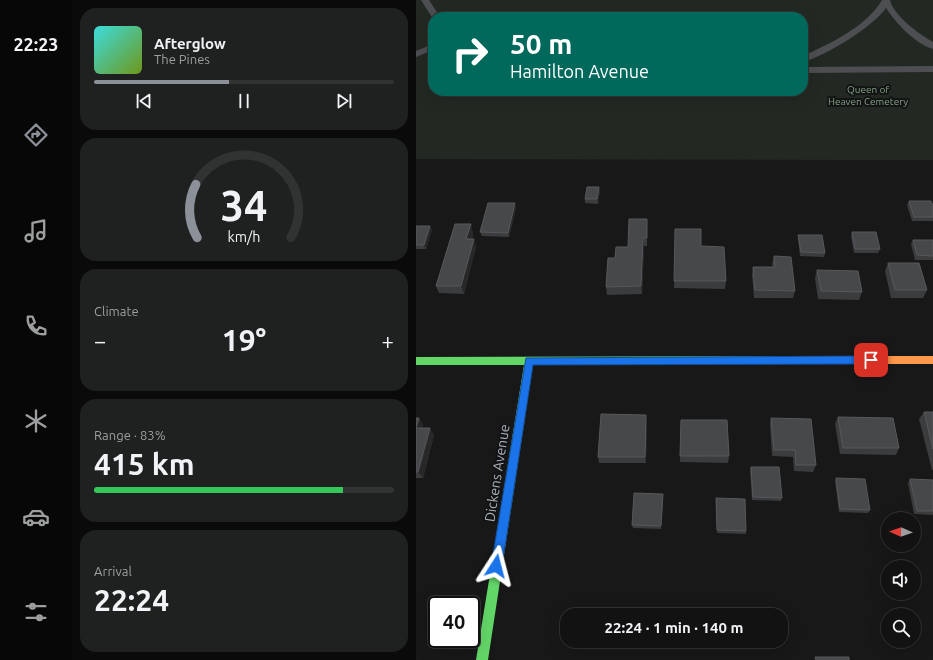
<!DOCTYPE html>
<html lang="en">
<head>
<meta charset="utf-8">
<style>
  :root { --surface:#121212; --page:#1f2020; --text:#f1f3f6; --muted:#9c9e9f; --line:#313232; --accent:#8c9099 }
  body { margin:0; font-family:Ubuntu,sans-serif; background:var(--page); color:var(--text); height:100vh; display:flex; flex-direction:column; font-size:15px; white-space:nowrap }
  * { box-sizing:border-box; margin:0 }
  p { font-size:13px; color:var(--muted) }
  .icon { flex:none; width:22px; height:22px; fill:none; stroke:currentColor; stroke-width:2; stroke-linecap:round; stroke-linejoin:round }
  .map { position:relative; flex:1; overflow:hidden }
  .drawer { display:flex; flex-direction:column; gap:8px; padding:8px; background:#0a0a0a; width:344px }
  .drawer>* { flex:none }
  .top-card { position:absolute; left:12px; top:12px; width:380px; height:84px; border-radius:16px; box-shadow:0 4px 16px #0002,0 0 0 1px var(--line); background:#00695c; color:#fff; overflow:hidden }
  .needle { width:26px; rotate:272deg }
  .buttons { position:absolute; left:465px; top:512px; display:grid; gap:8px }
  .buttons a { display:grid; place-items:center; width:40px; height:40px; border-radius:50%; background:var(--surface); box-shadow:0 4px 16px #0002,0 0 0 1px var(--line); font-size:20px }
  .speed { position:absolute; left:12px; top:596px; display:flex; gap:8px; font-size:20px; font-weight:700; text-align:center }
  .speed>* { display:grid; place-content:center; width:52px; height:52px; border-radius:50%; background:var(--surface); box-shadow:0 4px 16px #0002,0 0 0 1px var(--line); line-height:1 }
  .speed .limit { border:2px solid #111; border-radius:6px; background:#fff; color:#111 }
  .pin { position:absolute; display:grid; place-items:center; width:34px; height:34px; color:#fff; margin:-17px; border-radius:8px; box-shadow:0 2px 6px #0006 }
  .me { position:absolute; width:44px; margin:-22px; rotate:9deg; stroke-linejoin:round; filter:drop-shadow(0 0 3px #0008) }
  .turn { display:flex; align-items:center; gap:14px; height:84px; padding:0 16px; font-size:18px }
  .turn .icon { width:52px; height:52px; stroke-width:2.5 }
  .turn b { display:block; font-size:28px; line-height:34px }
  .big { font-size:30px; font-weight:700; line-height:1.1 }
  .drawer .tile { flex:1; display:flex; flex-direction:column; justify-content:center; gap:6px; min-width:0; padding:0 14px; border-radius:16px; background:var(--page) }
  .drawer .dial { align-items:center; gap:0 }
  .dial svg { height:104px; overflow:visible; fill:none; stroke:var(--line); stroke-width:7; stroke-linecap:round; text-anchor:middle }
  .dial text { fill:var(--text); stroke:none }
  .song { display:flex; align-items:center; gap:12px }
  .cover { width:48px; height:48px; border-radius:6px; background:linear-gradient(135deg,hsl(180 70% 55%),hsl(80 70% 35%)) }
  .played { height:4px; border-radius:2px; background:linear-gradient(90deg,var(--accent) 45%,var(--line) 45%) }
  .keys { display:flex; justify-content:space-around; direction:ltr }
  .heat { display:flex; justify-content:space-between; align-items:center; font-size:22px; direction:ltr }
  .charge { height:6px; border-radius:3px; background:linear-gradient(90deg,#34c759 83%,var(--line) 0) }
  .trip { position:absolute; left:144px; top:608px; width:228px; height:40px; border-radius:16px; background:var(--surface); box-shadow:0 4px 16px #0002,0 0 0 1px var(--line); font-weight:700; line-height:40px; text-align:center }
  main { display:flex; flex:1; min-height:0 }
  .menu { display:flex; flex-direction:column; width:72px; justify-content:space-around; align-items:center; background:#070707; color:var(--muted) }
  .menu .icon { width:28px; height:28px }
  .menu .on { color:var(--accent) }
  .menu b { font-size:18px; color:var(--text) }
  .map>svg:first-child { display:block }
  .green { fill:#222922; fill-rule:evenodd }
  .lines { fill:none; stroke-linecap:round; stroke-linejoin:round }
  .lane { fill:#4d4e51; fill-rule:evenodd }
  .fast { fill:#63d668; fill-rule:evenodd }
  .slow { fill:#ff974d; fill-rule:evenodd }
  .wall { fill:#3a3c3d }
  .shaded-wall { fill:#282829 }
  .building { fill:#47484a; stroke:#56585c }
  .route { fill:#1a73e8; stroke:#114b97 }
  .labels { text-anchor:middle; stroke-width:4; stroke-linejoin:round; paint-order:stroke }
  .far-park-label { font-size:10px; fill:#85a183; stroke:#121314 }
  .near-street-label { font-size:14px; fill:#abb0b8; stroke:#121314 }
</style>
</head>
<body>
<main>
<nav class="menu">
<b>22:23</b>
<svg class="icon on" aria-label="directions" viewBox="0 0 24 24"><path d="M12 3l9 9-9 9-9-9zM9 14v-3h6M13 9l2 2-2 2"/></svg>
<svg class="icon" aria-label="music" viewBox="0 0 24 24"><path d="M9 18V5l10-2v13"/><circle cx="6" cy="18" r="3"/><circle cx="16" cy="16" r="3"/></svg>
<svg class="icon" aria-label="phone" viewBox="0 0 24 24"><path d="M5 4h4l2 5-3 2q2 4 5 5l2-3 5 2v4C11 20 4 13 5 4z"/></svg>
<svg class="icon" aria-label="climate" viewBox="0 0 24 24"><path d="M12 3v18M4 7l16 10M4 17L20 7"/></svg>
<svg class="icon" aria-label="car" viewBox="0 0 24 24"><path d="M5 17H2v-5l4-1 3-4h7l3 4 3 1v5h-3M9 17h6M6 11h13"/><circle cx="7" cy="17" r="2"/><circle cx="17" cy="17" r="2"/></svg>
<svg class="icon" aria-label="filters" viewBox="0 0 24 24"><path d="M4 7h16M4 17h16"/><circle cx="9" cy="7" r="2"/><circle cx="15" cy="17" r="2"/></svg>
</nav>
<section class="drawer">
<div class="tile">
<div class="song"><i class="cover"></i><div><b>Afterglow</b><p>The Pines</p></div></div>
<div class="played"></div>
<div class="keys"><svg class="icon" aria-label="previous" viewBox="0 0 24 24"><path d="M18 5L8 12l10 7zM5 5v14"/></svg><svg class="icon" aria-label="pause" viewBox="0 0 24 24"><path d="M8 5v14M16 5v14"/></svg><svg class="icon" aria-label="next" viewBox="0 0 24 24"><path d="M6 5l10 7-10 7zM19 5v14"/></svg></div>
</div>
<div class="tile dial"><svg viewBox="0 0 100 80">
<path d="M14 69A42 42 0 1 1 86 69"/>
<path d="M14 69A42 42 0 0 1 13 28" stroke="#8c9099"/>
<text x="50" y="56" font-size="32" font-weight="700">34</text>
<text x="50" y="72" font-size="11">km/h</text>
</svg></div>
<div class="tile"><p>Climate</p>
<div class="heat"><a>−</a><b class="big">19°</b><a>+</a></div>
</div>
<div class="tile"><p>Range · 83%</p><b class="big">415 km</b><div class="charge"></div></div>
<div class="tile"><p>Arrival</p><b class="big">22:24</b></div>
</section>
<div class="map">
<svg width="517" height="660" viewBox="0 0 517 660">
  <rect width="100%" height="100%" fill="#181818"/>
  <path class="green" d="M0,0H517V160L0,159ZM17,17H387V91H17Z"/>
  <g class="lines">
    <g class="lane">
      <path d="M5,0H13L24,17H17V19Z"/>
      <path d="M466,0H474C477,15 504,35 517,42V49C499,44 479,22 470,8C457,27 409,56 387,62V56C415,43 450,27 466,0Z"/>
      <path d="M17,44V50L0,57V51Z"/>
      <path d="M517,66V72L387,73V67Z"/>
    </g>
    <path class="fast" d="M379,356L382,357L384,360L382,363L379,364L117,365L72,660H60L108,365H0V357Z"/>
    <path class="slow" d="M379,356H517V364H379L376,363L374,360L376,357Z"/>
  </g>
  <g class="wall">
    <path d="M184,191L182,204L169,203V199Z"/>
    <path d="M493,201L517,206V221H496L491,205Z"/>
    <path d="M100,208L93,237L66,236L64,232Z"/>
    <path d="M0,226H14L16,230L10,249H0Z"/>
    <path d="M231,227V246H228L226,294L191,295L190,287L199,258L212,247Z"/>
    <path d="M259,229L285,246L310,281L309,289L258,288Z"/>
    <path d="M436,232L464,249L462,253H438L435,236Z"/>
    <path d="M57,233L56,239L60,247L48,294L23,293L20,286Z"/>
    <path d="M382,235L409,253L408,257L384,256L382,239Z"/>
    <path d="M497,240H517V260H499L495,244Z"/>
    <path d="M358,256L379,291L377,298H338L336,275L337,267H357L356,264Z"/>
    <path d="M472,263L511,290L507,298H475L469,271Z"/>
    <path d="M401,270L446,292L443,300L402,299L399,278Z"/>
    <path d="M508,412H517V470H516L503,419Z"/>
    <path d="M422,417L483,448L480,455L424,454L419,424Z"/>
    <path d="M0,418H3L7,425L6,428L18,435L7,478H0Z"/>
    <path d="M355,418L400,465L397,472L378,471L377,457L356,456L354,425Z"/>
    <path d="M265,420L313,456L312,463L264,462Z"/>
    <path d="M231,422L230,463H183L182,457Z"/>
    <path d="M335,467L366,498L365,501L336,500L334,470Z"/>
    <path d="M420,478L454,510L452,513L423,512L419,481Z"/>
    <path d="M494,479L517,480V515L498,514L492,483Z"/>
    <path d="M247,497L245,529L217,528L216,525Z"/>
    <path d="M300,498L330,531V534L301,533Z"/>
  </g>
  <g class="shaded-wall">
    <path d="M183,187L184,191L182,204L181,199Z"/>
    <path d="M99,203L100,208L93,237L92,233Z"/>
    <path d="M55,224L57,233L53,247L50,239Z"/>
    <path d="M14,226L16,230L10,249L8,245Z"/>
    <path d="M227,238L228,246L226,294L225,286Z"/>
    <path d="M58,239L60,247L48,294L45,286Z"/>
    <path d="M230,415L231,422L230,463L229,457Z"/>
    <path d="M3,418L7,425L4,435L0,428Z"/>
    <path d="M14,428L18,435L7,478L2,472Z"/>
  </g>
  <g class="building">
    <path d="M171,187H183L181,199H169Z"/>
    <path d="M493,201H515L517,206V217H498Z"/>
    <path d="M72,203H99L92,233L64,232Z"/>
    <path d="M213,219H231V238H227L225,286L190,287L192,258H199L200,247H212Z"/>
    <path d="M39,224H55L50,239H58L45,286H20Z"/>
    <path d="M0,226H14L8,245H0Z"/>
    <path d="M259,229H285V246L308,247L310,281H258Z"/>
    <path d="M436,232H460L464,249H439Z"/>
    <path d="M382,235H406L409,253L385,252Z"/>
    <path d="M497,240H517V256L501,255Z"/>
    <path d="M358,256L375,257L379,291L339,290L337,267H359Z"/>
    <path d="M472,263H503L511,290H479Z"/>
    <path d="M401,270L442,271L446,292L405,291Z"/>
    <path d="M508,412H517V449Z"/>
    <path d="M185,414L230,415L229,457H182Z"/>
    <path d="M422,417L477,418L483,448H427Z"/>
    <path d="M0,418H3L0,428Z"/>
    <path d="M355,418L395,419L400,465H380L379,450H358Z"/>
    <path d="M265,420H311L313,456H264Z"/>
    <path d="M0,428H14L2,472H0Z"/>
    <path d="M335,467H363L366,498L337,497Z"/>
    <path d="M420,478L449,479L454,510L424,509Z"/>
    <path d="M494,479L517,480V511H501Z"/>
    <path d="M218,493L247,494L245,526L216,525Z"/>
    <path d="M300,498L329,499L330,531L301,530Z"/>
    <path d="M399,657H433V660H400Z"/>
  </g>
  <path class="route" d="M455,356L458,358L460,360L458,363L455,364L117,365L86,566L85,570L80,571L76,570L75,566L110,358Z"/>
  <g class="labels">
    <g class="far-park-label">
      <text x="452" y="93">Queen of<tspan x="452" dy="12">Heaven Cemetery</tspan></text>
    </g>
    <g class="near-street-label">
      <text transform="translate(81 473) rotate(-81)" y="5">Dickens Avenue</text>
    </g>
  </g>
</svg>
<div class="buttons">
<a><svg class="needle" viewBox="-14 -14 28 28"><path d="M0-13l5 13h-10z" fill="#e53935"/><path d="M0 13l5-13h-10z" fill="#9c9e9f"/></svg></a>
<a><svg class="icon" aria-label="sound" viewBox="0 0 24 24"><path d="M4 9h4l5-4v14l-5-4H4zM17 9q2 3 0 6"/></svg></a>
<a><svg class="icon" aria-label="search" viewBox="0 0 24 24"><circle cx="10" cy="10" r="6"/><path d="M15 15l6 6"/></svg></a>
</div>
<div class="speed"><div class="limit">40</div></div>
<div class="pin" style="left:455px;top:360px;background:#d93025"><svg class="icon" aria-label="arrive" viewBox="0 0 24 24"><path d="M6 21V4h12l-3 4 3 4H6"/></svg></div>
<svg class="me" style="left:80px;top:566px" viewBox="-20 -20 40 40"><path d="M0-17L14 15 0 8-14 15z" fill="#1a73e8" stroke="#fff" stroke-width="4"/></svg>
<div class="trip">22:24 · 1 min · 140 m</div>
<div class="top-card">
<div class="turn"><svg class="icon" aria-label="right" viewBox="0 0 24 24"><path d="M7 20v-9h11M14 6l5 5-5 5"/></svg><div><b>50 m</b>Hamilton Avenue</div></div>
</div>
</div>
</main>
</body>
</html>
